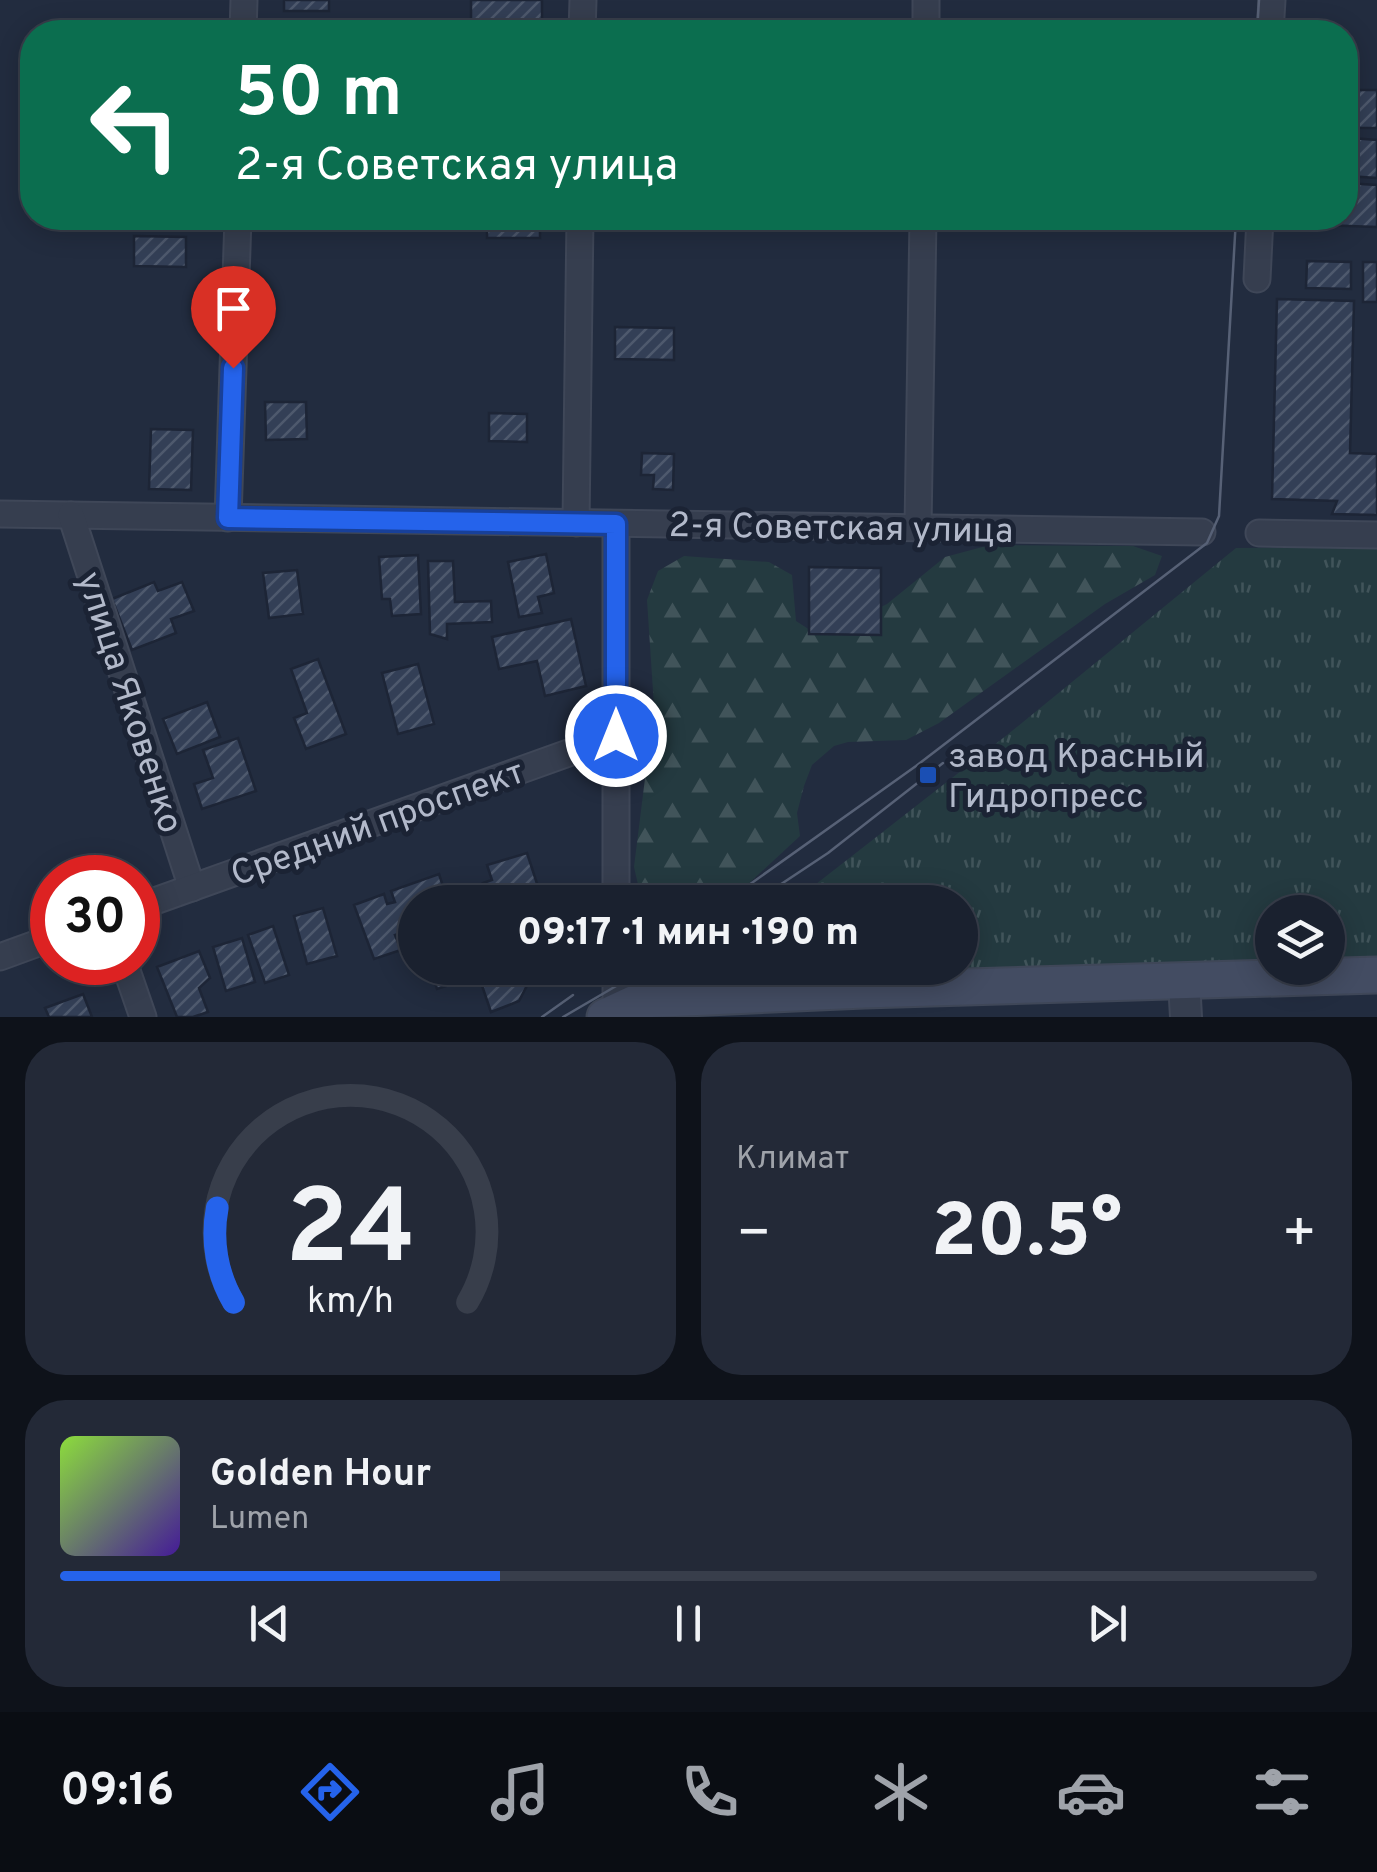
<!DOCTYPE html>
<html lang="ru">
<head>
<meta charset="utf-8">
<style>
  :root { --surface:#1a212f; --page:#232937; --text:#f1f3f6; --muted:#9fa3aa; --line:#383e4b; --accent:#2563eb }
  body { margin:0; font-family:Overpass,sans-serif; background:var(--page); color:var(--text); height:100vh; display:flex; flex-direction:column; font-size:38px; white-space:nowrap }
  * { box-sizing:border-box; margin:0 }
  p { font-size:32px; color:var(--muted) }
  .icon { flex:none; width:55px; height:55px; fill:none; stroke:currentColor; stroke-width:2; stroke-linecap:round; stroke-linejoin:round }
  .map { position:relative; height:1017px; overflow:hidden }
  .panel { display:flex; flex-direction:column; gap:25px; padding:25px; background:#0e121a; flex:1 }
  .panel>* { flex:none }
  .guide { position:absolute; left:20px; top:20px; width:1338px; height:210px; border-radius:40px; box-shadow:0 5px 25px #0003,0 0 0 2px var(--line); background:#0b6e4f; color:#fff; overflow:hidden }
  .tools { position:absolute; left:1255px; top:895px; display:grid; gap:20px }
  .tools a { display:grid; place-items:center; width:90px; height:90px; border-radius:50%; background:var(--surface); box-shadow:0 5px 25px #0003,0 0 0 2px var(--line); font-size:50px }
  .speed { position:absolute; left:30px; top:855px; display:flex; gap:20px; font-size:50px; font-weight:700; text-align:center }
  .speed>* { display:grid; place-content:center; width:130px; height:130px; border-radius:50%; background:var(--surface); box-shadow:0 5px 25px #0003,0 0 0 2px var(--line); line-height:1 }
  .speed .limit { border:15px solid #d22; background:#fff; color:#111 }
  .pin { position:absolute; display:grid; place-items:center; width:85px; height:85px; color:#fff; margin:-102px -42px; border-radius:50% 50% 50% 0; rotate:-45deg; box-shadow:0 0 10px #0007 }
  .pin .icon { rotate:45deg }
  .me { position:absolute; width:110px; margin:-55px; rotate:0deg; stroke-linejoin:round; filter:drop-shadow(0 0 8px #0008) }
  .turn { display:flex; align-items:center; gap:35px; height:210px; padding:0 50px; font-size:45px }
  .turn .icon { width:130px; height:130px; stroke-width:2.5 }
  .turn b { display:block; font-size:70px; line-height:85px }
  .big { font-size:75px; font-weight:800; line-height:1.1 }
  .panel .tile { flex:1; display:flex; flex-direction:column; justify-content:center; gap:15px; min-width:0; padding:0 35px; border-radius:40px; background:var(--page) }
  .panel .dial { align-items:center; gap:0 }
  .dial svg { height:260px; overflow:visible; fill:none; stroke:var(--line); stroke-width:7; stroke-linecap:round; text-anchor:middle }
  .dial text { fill:var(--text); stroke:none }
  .song { display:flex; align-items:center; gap:30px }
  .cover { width:120px; height:120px; border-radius:15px; background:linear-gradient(135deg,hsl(90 70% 55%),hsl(260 70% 35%)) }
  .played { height:10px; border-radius:5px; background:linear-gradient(90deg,var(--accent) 35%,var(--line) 35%) }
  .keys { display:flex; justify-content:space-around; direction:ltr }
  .heat { display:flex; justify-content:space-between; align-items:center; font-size:55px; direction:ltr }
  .panel .tiles { flex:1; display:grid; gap:25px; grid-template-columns:1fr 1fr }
  .tile:last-child { grid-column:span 2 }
  .trip { position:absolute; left:398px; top:885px; width:580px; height:100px; border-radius:50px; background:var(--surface); box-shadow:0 5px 25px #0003,0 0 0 2px var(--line); font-weight:800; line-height:100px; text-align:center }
  .tab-bar { display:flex; height:160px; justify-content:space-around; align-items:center; background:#0a0d13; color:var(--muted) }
  .tab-bar .icon { width:70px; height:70px }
  .tab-bar .current { color:var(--accent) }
  .tab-bar b { font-size:45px; color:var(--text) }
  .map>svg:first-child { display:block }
  .grass { fill:url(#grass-tufts) }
  .forest { fill:url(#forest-firs) }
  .building { fill:url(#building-hatch); stroke:#1d2536; stroke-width:2.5 }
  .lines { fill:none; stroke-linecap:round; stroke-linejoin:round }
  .minor-casing { stroke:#3f4758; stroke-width:29 }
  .tertiary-casing { stroke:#3f4758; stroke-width:34 }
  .secondary-casing { stroke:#3f4758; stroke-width:39 }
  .minor { stroke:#363e4f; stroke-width:25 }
  .tertiary { stroke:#363e4f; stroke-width:30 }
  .secondary { stroke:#434c62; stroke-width:35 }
  .tram { stroke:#576176; stroke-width:2.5 }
  .route-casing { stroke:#184099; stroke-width:25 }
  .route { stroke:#2563eb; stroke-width:18 }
  .transit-dot { fill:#1a4fb4; stroke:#1b2334; stroke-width:4 }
  .labels { text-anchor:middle; stroke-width:10; stroke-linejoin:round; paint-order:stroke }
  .street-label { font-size:35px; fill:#b2b9ca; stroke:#1b2334 }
  .poi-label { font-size:35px; fill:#b2b9ca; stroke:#1b2334; text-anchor:start }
</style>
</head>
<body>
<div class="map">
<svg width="1377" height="1017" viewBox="0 0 1377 1017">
  <defs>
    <pattern id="grass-tufts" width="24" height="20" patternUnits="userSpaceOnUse" patternTransform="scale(2.5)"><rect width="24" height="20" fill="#243a40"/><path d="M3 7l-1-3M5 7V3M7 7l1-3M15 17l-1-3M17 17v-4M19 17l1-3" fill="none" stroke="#41545a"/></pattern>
    <pattern id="forest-firs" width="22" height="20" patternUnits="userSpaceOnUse" patternTransform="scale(2.5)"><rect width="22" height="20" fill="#243a40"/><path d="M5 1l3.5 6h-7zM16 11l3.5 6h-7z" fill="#41545a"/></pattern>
    <pattern id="building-hatch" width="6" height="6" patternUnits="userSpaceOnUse" patternTransform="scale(2.5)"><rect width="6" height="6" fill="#333f56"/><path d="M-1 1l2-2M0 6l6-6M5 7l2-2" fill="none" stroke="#4e596d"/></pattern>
  </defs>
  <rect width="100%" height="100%" fill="#222c3f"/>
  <path class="grass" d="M1377,547V966L1328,967V912H1272V968L704,983L713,968H960V902H793L1007,735L1236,548Z"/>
  <path class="forest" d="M990,545L1133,546L1162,556L1155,575L1105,604L939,723L906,740L848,742L834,746L812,765L804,786L797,813L800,836L733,898L719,902H642L634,867L654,706L647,600L658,571L684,556L769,562L792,575L796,621L810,630L845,625L887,604L945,557Z"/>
  <g class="building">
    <rect x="284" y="0" width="45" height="11"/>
    <rect x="471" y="0" width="71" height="20"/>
    <rect x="1345" y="90" width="32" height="38"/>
    <path d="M1351,138L1377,140V178L1348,176Z"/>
    <path d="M1345,183L1377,185V227L1321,225V218H1345Z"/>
    <rect x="487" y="218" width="53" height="20"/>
    <path d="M957,218H998L997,229L956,226Z"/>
    <path d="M134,236L186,237V267L134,266Z"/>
    <path d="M1307,261L1351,262V289L1306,288Z"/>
    <rect x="1363" y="262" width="14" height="40"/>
    <path d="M1277,299L1354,301L1350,453L1377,454V515L1332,514L1337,501L1272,499Z"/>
    <path d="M615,327L674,328V360L615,359Z"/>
    <path d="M265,402H306L307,439L266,440Z"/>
    <path d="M489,413L527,414V442L489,441Z"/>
    <path d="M151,429L193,430L191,490L149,489Z"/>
    <path d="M642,453L674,454L673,490L653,489L654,475H641Z"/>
    <path d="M546,554L554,593L538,597L542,613L519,617L508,562Z"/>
    <path d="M418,555L421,614L392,616L390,599H382L379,557Z"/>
    <path d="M428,561H453L455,602L491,601L492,622L447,624V639L430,634Z"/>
    <path d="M809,567L881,568V635L809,634Z"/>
    <path d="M297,570L303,614L269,618L263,573Z"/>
    <path d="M154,582L158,591L182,582L194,611L171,619L176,633L132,650L112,599Z"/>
    <path d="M571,619L586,686L545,696L537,661L499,669L492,637Z"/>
    <path d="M318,659L346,734L306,749L294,718L307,713L291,669Z"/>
    <path d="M418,664L434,724L398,734L382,673Z"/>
    <path d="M207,702L220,737L177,754L163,719Z"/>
    <path d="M238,738L256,791L202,809L194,784L213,778L203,750Z"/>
    <path d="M527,853L543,902H490L483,883L492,880L487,865Z"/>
    <path d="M439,874L448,902H415V928L395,935L401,950L374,959L354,905L384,894L387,904L395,902L391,891Z"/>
    <path d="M323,908L337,956L307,964L294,916Z"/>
    <path d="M273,926L289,975L265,983L248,935Z"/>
    <path d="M242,938L255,982L226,991L213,947Z"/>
    <path d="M199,951L210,978L199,988L208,1012L193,1017H177L157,967Z"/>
    <path d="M435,968H469L473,977L437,989L431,970Z"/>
    <path d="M476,968H536L519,1001L491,1012Z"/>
    <path d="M83,994L92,1017H49L45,1008Z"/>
  </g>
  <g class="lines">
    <g class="minor-casing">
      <g id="minor">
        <path d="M243,32L244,0"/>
        <path d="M582,32L583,0"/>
        <path d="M926,32V0"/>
        <path d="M1270,32L1272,0"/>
        <path d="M1257,279L1260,218"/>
        <path d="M0,514L1202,532"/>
        <path d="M71,515L192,888"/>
        <path d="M228,518L238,218"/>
        <path d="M576,523L580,218"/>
        <path d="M918,528L923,218"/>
        <path d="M1259,533L1377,535"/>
        <path d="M616,902V524"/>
        <path d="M138,907L616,736"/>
        <path d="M0,957L52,938"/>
        <path d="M124,962L143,1017"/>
        <path d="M616,1012V968"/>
      </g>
    </g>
    <g class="tertiary-casing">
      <path id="tertiary" d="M1184,981L1186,1017"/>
    </g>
    <g class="secondary-casing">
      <path id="secondary" d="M605,1017L642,1000L864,990L1377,975"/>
    </g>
    <use href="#minor" class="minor"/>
    <use href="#tertiary" class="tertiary"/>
    <use href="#secondary" class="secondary"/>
    <g class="tram">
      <path d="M1257,32L1259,0"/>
      <path d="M725,902L916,766L1207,543L1219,516L1236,218"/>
      <path d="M754,902L828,853L943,763"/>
      <path d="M542,1017L573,995"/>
      <path d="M563,1017L647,968"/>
    </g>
  </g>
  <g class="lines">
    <g class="route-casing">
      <path id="route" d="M233,368L228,518L616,524V736"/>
    </g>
    <use href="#route" class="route"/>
  </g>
  <rect class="transit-dot" x="918" y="765" width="20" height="20" rx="5"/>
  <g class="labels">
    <g class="street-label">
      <text transform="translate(841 527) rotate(1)" y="12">2-я Советская улица</text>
      <text transform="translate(131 702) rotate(72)" y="12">улица Яковенко</text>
      <text transform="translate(377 822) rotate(-20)" y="12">Средний проспект</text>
    </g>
    <g class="poi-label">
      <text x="948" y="767">завод Красный<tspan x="948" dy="40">Гидропресс</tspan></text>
    </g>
  </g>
</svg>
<div class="tools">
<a><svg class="icon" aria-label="layers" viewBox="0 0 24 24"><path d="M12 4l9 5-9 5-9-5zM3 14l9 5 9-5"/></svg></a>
</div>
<div class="speed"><div class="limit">30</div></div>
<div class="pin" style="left:233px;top:368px;background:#d93025"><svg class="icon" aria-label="arrive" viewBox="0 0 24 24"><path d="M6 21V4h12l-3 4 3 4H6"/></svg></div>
<svg class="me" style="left:616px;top:736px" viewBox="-20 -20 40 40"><circle r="17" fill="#2563eb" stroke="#fff" stroke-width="3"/><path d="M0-11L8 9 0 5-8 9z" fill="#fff"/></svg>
<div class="trip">09:17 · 1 мин · 190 m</div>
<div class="guide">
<div class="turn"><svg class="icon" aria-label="left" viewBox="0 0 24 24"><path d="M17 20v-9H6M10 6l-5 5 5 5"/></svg><div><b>50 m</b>2-я Советская улица</div></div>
</div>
</div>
<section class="panel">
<div class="tiles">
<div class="tile dial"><svg viewBox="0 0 100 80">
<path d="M14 69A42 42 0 1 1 86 69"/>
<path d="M14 69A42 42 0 0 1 9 40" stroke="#2563eb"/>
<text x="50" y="56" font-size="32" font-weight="700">24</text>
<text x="50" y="72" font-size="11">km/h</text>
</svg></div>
<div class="tile"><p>Климат</p>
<div class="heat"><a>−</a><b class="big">20.5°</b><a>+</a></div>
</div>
<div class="tile">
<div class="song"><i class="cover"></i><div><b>Golden Hour</b><p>Lumen</p></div></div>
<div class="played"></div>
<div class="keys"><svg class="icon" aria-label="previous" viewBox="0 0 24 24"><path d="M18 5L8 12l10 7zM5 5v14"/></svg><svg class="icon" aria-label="pause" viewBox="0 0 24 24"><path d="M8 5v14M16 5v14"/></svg><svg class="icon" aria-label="next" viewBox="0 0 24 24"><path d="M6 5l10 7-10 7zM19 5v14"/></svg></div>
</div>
</div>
</section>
<nav class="tab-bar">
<b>09:16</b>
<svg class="icon current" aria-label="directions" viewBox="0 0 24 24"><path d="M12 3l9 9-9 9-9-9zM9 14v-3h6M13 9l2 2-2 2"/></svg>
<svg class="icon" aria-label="music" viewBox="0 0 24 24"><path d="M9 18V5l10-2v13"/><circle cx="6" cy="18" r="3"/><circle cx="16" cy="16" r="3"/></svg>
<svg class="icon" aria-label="phone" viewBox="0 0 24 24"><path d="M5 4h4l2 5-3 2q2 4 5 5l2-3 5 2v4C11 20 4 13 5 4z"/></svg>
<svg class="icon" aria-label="climate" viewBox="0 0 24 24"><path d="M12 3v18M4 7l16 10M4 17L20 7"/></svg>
<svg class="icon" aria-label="car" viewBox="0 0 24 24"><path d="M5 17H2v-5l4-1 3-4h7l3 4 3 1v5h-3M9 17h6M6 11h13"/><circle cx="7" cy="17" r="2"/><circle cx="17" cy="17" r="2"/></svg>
<svg class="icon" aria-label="filters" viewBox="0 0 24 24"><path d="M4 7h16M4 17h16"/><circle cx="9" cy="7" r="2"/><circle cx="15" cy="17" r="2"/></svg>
</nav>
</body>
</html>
